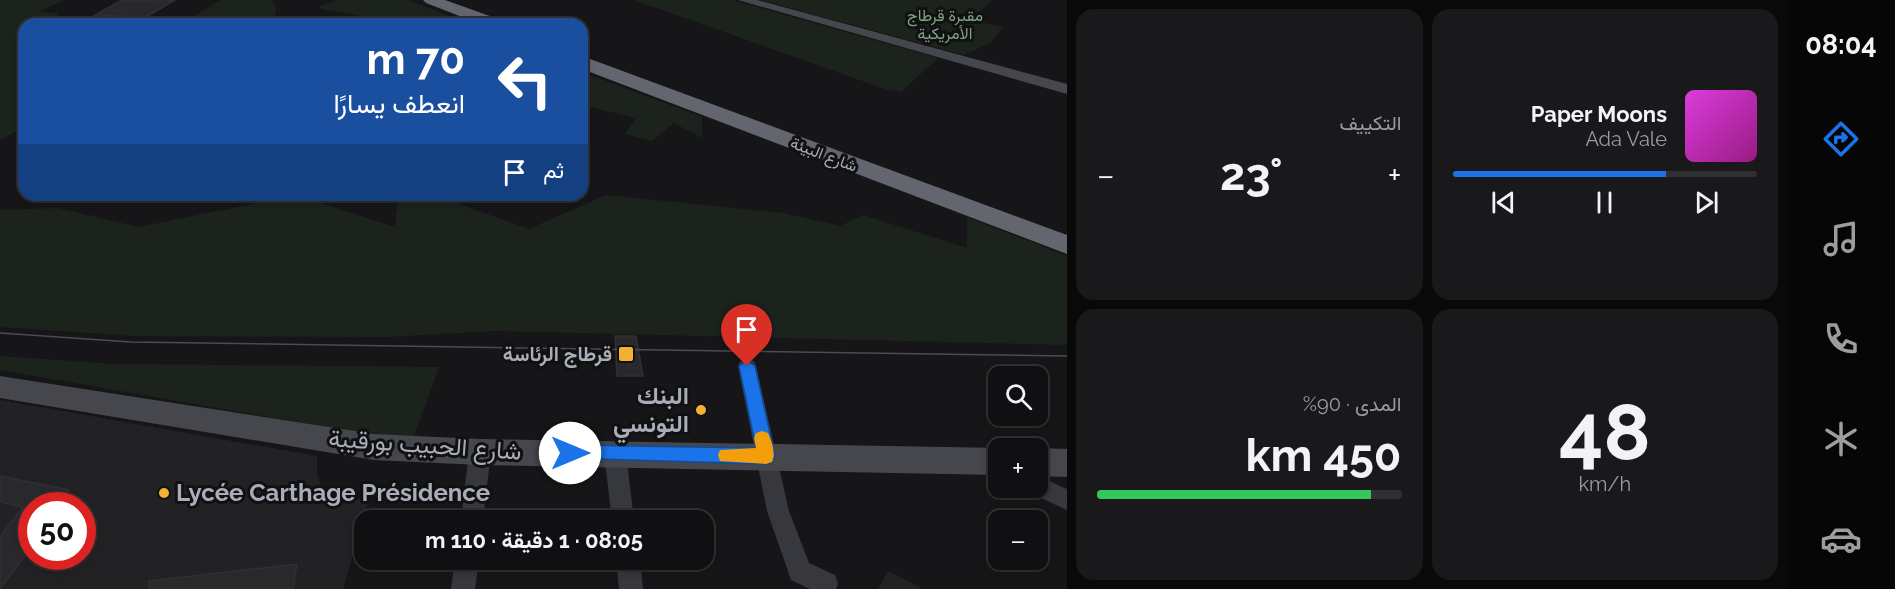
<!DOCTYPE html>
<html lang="ar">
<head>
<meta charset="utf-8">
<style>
  :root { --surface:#101012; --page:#19191b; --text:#f1f3f6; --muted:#9c9d9f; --line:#303032; --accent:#1a73e8 }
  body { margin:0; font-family:Raleway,Vazirmatn,sans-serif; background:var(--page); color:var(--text); direction:rtl; height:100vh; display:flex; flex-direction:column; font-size:22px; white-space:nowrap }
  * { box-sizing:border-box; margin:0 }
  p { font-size:20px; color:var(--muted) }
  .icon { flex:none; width:33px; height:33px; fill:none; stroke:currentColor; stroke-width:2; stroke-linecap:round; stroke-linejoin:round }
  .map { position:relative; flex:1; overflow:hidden; direction:ltr }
  .sheet { display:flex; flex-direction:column; gap:9px; padding:9px; background:#09090a; width:720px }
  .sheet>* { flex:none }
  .hud { position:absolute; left:18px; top:18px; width:570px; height:183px; border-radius:18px; box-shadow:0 3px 9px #0003,0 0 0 2px var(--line); direction:rtl; background:#1a4fa0; color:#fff; overflow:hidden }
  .controls { position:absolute; left:988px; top:366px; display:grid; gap:12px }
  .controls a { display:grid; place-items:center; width:60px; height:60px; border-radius:12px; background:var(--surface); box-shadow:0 3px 9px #0003,0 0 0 2px var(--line); font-size:30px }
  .speed { position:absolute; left:18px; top:492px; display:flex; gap:12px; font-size:30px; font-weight:700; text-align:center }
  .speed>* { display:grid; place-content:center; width:78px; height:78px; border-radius:50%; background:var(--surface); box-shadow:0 3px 9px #0003,0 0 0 2px var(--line); line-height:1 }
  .speed .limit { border:9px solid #d22; background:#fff; color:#111 }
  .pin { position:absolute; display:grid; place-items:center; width:51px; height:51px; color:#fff; margin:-62px -26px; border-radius:50% 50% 50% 0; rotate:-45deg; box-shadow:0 0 6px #0007 }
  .pin .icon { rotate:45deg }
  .me { position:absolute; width:66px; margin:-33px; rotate:90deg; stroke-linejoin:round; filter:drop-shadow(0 0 4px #0008) }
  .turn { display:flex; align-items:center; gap:21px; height:126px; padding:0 24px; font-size:27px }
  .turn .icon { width:78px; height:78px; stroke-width:2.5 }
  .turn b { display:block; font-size:42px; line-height:51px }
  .then { display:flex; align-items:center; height:57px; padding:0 24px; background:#0003; gap:12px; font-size:22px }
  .big { font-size:45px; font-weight:700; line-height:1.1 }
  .sheet .widget { flex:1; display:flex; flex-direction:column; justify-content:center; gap:9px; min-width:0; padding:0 21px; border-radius:18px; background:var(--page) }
  .sheet .dial { align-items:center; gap:0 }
  .dial b { font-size:78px; line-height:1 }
  .song { display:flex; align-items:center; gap:18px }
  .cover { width:72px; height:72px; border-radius:9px; background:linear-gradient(135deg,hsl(300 70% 55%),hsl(310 70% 35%)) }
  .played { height:6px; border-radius:3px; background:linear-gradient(90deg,var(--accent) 70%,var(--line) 70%) }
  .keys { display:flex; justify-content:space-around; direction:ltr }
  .heat { display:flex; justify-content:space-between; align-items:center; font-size:33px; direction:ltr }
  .charge { height:9px; border-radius:4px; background:linear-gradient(90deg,#34c759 90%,var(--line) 0) }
  .sheet .tiles { flex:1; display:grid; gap:9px; grid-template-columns:repeat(2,1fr) }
  .trip { position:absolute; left:354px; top:510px; width:360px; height:60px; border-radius:18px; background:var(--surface); box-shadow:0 3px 9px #0003,0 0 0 2px var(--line); font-weight:700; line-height:60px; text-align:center; direction:rtl }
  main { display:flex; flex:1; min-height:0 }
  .tabs { display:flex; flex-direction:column; width:108px; justify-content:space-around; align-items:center; background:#060607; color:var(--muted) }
  .tabs .icon { width:42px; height:42px }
  .tabs .active { color:var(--accent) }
  .tabs b { font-size:27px; color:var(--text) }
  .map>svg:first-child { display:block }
  .built { fill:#222225; fill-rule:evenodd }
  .green { fill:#1c231d }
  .building { fill:#29292c; stroke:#303034; stroke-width:1.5 }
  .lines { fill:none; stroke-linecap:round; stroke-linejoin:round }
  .street { fill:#37383d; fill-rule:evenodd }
  .secondary { fill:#45474d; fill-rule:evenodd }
  .highway { fill:#63666e; fill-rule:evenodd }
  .tram { stroke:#4a4c52; stroke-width:1.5 }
  .route { fill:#1a73e8; stroke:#114b97; stroke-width:1.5 }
  .slow { fill:#f59e0b }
  .poi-dot { fill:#f2b134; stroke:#111113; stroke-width:2 }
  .labels { text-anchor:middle; stroke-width:6; stroke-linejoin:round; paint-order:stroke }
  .far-park-label { font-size:16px; fill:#7fa381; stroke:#111113 }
  .far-street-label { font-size:16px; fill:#a8adb8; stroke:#111113 }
  .poi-label { font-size:20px; font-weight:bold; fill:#a8adb8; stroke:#111113; text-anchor:end }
  .near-poi-label { font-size:24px; font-weight:bold; fill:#a8adb8; stroke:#111113; text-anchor:end }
  .near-street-label { font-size:24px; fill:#a8adb8; stroke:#111113 }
</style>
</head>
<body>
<main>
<nav class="tabs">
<b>08:04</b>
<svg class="icon active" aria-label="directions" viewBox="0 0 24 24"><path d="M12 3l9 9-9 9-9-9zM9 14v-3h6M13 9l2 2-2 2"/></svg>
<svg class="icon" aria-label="music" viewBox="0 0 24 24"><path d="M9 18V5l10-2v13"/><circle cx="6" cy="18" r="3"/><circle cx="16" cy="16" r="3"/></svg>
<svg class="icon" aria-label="phone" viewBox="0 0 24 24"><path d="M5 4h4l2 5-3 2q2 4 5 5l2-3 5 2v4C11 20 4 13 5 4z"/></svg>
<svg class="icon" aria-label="climate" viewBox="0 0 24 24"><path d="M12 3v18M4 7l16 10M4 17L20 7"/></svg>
<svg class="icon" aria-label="car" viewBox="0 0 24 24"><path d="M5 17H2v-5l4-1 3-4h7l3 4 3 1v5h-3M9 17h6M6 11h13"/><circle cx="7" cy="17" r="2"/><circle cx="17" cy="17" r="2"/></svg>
</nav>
<section class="sheet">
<div class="tiles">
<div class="widget">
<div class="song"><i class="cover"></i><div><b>Paper Moons</b><p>Ada Vale</p></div></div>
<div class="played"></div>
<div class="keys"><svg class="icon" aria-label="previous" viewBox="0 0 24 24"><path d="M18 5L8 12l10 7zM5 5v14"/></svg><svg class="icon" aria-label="pause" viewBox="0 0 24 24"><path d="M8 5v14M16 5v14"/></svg><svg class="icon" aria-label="next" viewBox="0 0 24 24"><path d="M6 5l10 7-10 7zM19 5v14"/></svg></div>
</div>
<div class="widget"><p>التكييف</p>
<div class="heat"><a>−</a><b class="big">23°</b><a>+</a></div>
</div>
<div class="widget dial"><b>48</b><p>km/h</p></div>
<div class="widget"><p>المدى · 90%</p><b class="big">450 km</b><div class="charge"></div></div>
</div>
</section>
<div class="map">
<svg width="1067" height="589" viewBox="0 0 1067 589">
  <rect width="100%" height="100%" fill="#161618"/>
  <g class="built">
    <path d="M0,400L317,456V472L321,487L335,498L369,500L343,589H0ZM32,506H82V556H32Z"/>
    <path d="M888,571L923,589H878Z"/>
  </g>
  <g class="green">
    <path d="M0,0H64L38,12L60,13L53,18L118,24H24V127L0,140Z"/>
    <path d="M220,0H272L276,8L274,24H177L190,19Z"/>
    <path d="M338,0H408L470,24H363L371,18L321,9L320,6Z"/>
    <path d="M634,0H732L938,58L901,92L885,89Z"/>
    <path d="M761,0H993L970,20L1003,27L991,42L964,55Z"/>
    <path d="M582,72L702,117V138L674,123L652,141L625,134L636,118L582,105Z"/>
    <path d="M296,195L395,227L398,195H435L529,229L606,195L783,213L840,226L863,215L967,248V217L1067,256V345L495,331L387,337L134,336L0,327V210L57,208L139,227Z"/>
    <path d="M0,356L116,364L439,367L412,442L0,370Z"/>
  </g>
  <g class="building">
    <path d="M122,0H175L146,17L95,15Z"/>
    <path d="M615,336H636L643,376H617Z"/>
    <path d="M0,476L69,490L56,506H32V546L0,589V537L23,507L0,502Z"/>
    <path d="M297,564L293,589H149V581Z"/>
  </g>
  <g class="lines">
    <g class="street">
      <path d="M747,359L754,361L756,366L789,511L809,563L835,575L838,584L836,589H810L791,580L788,571L767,511L738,366L740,361Z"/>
      <path d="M480,443L487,446L491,452L483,520H461L469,452L473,446Z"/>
      <path d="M615,444L622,447L626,453L634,520H612L604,453L608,447Z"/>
      <path d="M1038,476L1067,489V510L1030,493L1028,488H1038Z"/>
      <path d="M455,560H479L475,589H451Z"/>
      <path d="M616,560H640L643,589H619Z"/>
    </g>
    <g class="secondary">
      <path d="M738,0H757L1067,84V94Z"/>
      <path d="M0,376L374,434L480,439L1002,448H999V475L480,465L374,460L0,398Z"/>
      <path d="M1038,448L1067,449V477L1038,476Z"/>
    </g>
    <g class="highway">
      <path d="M423,0H445L501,20L503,24H480L426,3Z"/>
      <path d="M582,56L1067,235V254L582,69Z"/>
    </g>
    <path class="tram" d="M0,333L131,342L1067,356"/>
  </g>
  <path class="route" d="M747,360L755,366L775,456L772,462L766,464L564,458L562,453L564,448L570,445L756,448L739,366Z"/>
  <path class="slow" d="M762,431L768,433C772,442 776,453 772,462L766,464L720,461L718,455L720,450L756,448L754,438L756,433Z"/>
  <g class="poi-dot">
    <rect x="618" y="346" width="16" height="16" rx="3"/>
    <circle cx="701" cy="410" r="6"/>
    <circle cx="164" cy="493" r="6"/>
  </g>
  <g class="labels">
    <g class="far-park-label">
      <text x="945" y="21">مقبرة قرطاج<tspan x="945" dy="18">الأمريكية</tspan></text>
    </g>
    <g class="far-street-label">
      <text transform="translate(824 154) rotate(21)" y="6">شارع البيئة</text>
    </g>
    <g class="poi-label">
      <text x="612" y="361">قرطاج الرئاسة</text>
    </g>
    <g class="near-poi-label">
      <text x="689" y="404">البنك<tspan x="689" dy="28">التونسي</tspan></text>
      <text x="176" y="501" text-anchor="start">Lycée Carthage Présidence</text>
    </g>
    <g class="near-street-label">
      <text transform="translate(425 445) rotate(4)" y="8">شارع الحبيب بورقيبة</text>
    </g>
  </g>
</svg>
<div class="controls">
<a><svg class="icon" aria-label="search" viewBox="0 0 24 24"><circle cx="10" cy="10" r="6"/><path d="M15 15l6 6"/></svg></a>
<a>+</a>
<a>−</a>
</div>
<div class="speed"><div class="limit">50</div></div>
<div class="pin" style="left:747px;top:366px;background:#d93025"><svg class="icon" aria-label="arrive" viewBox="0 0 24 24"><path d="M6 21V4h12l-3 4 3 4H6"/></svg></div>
<svg class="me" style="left:570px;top:453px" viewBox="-20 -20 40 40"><circle r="19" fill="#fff"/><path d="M0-13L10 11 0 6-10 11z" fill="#1a73e8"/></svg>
<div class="trip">08:05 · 1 دقيقة · 110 m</div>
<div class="hud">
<div class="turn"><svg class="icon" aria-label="left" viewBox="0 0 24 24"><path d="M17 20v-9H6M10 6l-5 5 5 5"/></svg><div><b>70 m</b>انعطف يسارًا</div></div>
<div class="then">ثم<svg class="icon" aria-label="arrive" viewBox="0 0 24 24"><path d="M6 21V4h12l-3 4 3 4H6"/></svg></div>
</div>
</div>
</main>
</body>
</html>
